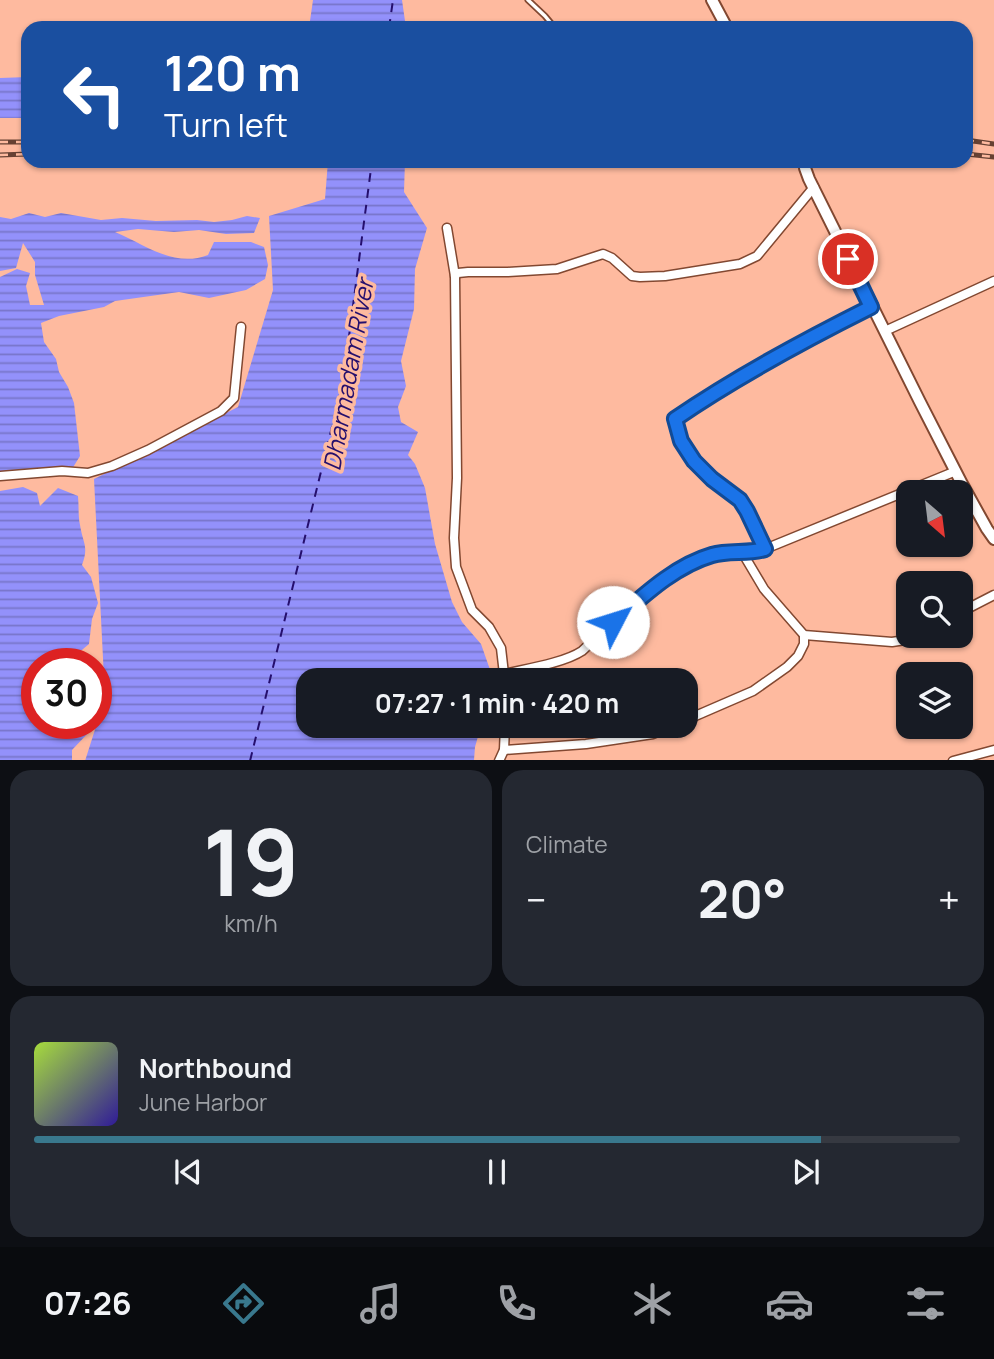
<!DOCTYPE html>
<html lang="en">
<head>
<meta charset="utf-8">
<style>
  :root { --surface:#171b24; --page:#242831; --text:#f1f3f6; --muted:#9ea1a6; --line:#363941; --accent:#39788d }
  body { margin:0; font-family:Manrope,sans-serif; background:var(--page); color:var(--text); height:100vh; display:flex; flex-direction:column; font-size:26px; white-space:nowrap }
  * { box-sizing:border-box; margin:0 }
  p { font-size:23px; color:var(--muted) }
  .icon { flex:none; width:38px; height:38px; fill:none; stroke:currentColor; stroke-width:2; stroke-linecap:round; stroke-linejoin:round }
  .map { position:relative; height:760px; overflow:hidden }
  .panel { display:flex; flex-direction:column; gap:10px; padding:10px; background:#0d0f14; flex:1 }
  .panel>* { flex:none }
  .top-card { position:absolute; left:21px; top:21px; width:952px; height:147px; border-radius:21px; box-shadow:0 2px 5px #0004; background:#1a4fa0; color:#fff; overflow:hidden }
  .needle { width:46px; rotate:152deg }
  .tools { position:absolute; left:896px; top:480px; display:grid; gap:14px }
  .tools a { display:grid; place-items:center; width:77px; height:77px; border-radius:14px; background:var(--surface); box-shadow:0 2px 5px #0004; font-size:35px }
  .speed { position:absolute; left:21px; top:648px; display:flex; gap:14px; font-size:35px; font-weight:700; text-align:center }
  .speed>* { display:grid; place-content:center; width:91px; height:91px; border-radius:50%; background:var(--surface); box-shadow:0 2px 5px #0004; line-height:1 }
  .speed .limit { border:10px solid #d22; background:#fff; color:#111 }
  .pin { position:absolute; display:grid; place-items:center; width:60px; height:60px; color:#fff; margin:-30px; border:4px solid #fff; border-radius:50%; box-shadow:0 2px 7px #0007 }
  .me { position:absolute; width:77px; margin:-38px; rotate:50deg; stroke-linejoin:round; filter:drop-shadow(0 0 5px #0008) }
  .turn { display:flex; align-items:center; gap:24px; height:147px; padding:0 28px; font-size:32px }
  .turn .icon { width:91px; height:91px; stroke-width:2.5 }
  .turn b { display:block; font-size:49px; line-height:60px }
  .big { font-size:52px; font-weight:700; line-height:1.1 }
  .panel .card { flex:1; display:flex; flex-direction:column; justify-content:center; gap:10px; min-width:0; padding:0 24px; border-radius:21px; background:var(--page) }
  .panel .dial { align-items:center; gap:0 }
  .dial b { font-size:91px; line-height:1 }
  .song { display:flex; align-items:center; gap:21px }
  .cover { width:84px; height:84px; border-radius:10px; background:linear-gradient(135deg,hsl(80 70% 55%),hsl(250 70% 35%)) }
  .played { height:7px; border-radius:4px; background:linear-gradient(90deg,var(--accent) 85%,var(--line) 85%) }
  .keys { display:flex; justify-content:space-around; direction:ltr }
  .heat { display:flex; justify-content:space-between; align-items:center; font-size:38px; direction:ltr }
  .panel .tiles { flex:1; display:grid; gap:10px; grid-template-columns:1fr 1fr }
  .card:last-child { grid-column:span 2 }
  .trip { position:absolute; left:296px; top:668px; width:402px; height:70px; border-radius:21px; background:var(--surface); box-shadow:0 2px 5px #0004; font-weight:700; line-height:70px; text-align:center }
  .tab-bar { display:flex; height:112px; justify-content:space-around; align-items:center; background:#090b0e; color:var(--muted) }
  .tab-bar .icon { width:49px; height:49px }
  .tab-bar .on { color:var(--accent) }
  .tab-bar b { font-size:32px; color:var(--text) }
  .map>svg:first-child { display:block }
  .water { fill:url(#water-rules) }
  .lines { fill:none; stroke-linecap:round; stroke-linejoin:round }
  .ferry { stroke:#250f6d; stroke-width:2; stroke-dasharray:9 7; stroke-linecap:butt }
  .service-casing { stroke:#824831; stroke-width:7 }
  .minor-casing { stroke:#824831; stroke-width:11 }
  .secondary-casing { stroke:#824831; stroke-width:14 }
  .service { stroke:#fff; stroke-width:3.5 }
  .minor { stroke:#fff; stroke-width:8 }
  .secondary { stroke:#fff; stroke-width:10 }
  .rail-casing { stroke:#664133; stroke-width:5 }
  .rail { stroke:#feba9f; stroke-width:2.5; stroke-dasharray:8; stroke-linecap:butt }
  .route-casing { stroke:#114b97; stroke-width:18 }
  .route { stroke:#1a73e8; stroke-width:12 }
  .labels { text-anchor:middle; stroke-width:7; stroke-linejoin:round; paint-order:stroke }
  .water-label { font-size:24px; font-style:italic; fill:#250f6d; stroke:#feba9f }
</style>
</head>
<body>
<div class="map">
<svg width="994" height="761" viewBox="0 0 994 761">
  <defs>
    <pattern id="water-rules" width="6" height="5" patternUnits="userSpaceOnUse" patternTransform="scale(1.75)"><rect width="6" height="5" fill="#9391fb"/><path d="M0 2.5h6" fill="none" stroke="#7875c9"/></pattern>
  </defs>
  <rect width="100%" height="100%" fill="#feba9f"/>
  <g class="water">
    <path d="M313,0H402L406,28H309Z"/>
    <path d="M28,77V118H0V78Z"/>
    <path d="M328,161H405L404,192L427,228L415,269L414,309L401,361L406,386L398,407L401,422L418,432L408,455L415,464L425,488L435,544L452,602L462,622L481,644L494,681H308V726H481L475,747L474,760L85,761L105,698L94,479L238,407L273,290L269,216L325,199Z"/>
    <path d="M29,213L45,217L61,213L101,220L122,218L156,221L197,220L214,222L232,220L247,216L260,218L254,233L226,234L199,230L174,232L138,229L115,232C146,245 174,268 208,255L214,242H251L264,247L268,265L265,279L246,290L209,298L179,292L115,301L104,307L59,316L41,323L44,342L56,359L59,372L68,387L74,403L80,456L72,469L0,475V277L17,269L30,273L26,286L30,305H44L35,275V262L23,243L16,268L0,271V217L11,219Z"/>
    <path d="M23,487L37,493L40,506L58,488L78,496C79,506 78,516 80,525C83,544 89,546 82,565L91,577L98,603L92,619L89,644L76,655L79,663H37V723H89L90,731L72,750V760H0V491Z"/>
  </g>
  <g class="lines">
    <g class="ferry">
      <path d="M389,28L393,0"/>
      <path d="M250,761L343,382L372,161"/>
    </g>
    <g class="service-casing">
      <path id="service" d="M528,0L545,16L555,28"/>
    </g>
    <g class="minor-casing">
      <g id="minor">
        <path d="M447,228L455,276L457,478L454,538L456,567L472,610L489,627L501,648L504,674"/>
        <path d="M455,276L458,273L468,272H508L557,269L603,254L612,258L632,276L640,277L665,276L740,264L757,256L814,187"/>
        <path d="M885,331L994,281"/>
        <path d="M0,476L62,471L88,473L112,466L148,450L221,411L234,398L241,327"/>
        <path d="M765,549L747,511L740,500L712,479L694,461L681,441L675,419C737,376 804,340 871,307"/>
        <path d="M742,552L764,589L804,635L892,642L905,640L914,635"/>
        <path d="M961,612L994,595"/>
        <path d="M504,681V674C525,669 564,663 582,651C589,645 594,638 601,632C629,608 658,580 692,563C718,550 739,556 765,549L956,471"/>
        <path d="M686,720L753,691L787,667L798,656L804,644V635"/>
        <path d="M504,750L586,744L653,734L671,726"/>
        <path d="M499,761L504,750L505,726"/>
        <path d="M953,761L994,750"/>
      </g>
    </g>
    <g class="secondary-casing">
      <g id="secondary">
        <path d="M712,0L727,28"/>
        <path d="M805,161V168L809,179L920,402L962,484L987,529L994,539"/>
      </g>
    </g>
    <use href="#service" class="service"/>
    <use href="#minor" class="minor"/>
    <use href="#secondary" class="secondary"/>
    <g class="rail-casing">
      <g id="rail">
        <path d="M966,140L994,144"/>
        <path d="M0,142H28"/>
        <path d="M966,154L994,157"/>
        <path d="M0,155L28,154"/>
      </g>
    </g>
    <use href="#rail" class="rail"/>
  </g>
  <g class="lines">
    <g class="route-casing">
      <path id="route" d="M613,622C642,597 674,566 712,555C729,550 748,554 765,549L747,511L740,500L712,479L694,461L681,441L675,419C736,377 805,340 871,307L848,259"/>
    </g>
    <use href="#route" class="route"/>
  </g>
  <g class="labels">
    <g class="water-label">
      <text transform="translate(349 375) rotate(-80)" y="8">Dharmadam River</text>
    </g>
  </g>
</svg>
<div class="tools">
<a><svg class="needle" viewBox="-14 -14 28 28"><path d="M0-13l5 13h-10z" fill="#e53935"/><path d="M0 13l5-13h-10z" fill="#9ea1a6"/></svg></a>
<a><svg class="icon" aria-label="search" viewBox="0 0 24 24"><circle cx="10" cy="10" r="6"/><path d="M15 15l6 6"/></svg></a>
<a><svg class="icon" aria-label="layers" viewBox="0 0 24 24"><path d="M12 4l9 5-9 5-9-5zM3 14l9 5 9-5"/></svg></a>
</div>
<div class="speed"><div class="limit">30</div></div>
<div class="pin" style="left:848px;top:259px;background:#d93025"><svg class="icon" aria-label="arrive" viewBox="0 0 24 24"><path d="M6 21V4h12l-3 4 3 4H6"/></svg></div>
<svg class="me" style="left:613px;top:622px" viewBox="-20 -20 40 40"><circle r="19" fill="#fff"/><path d="M0-13L10 11 0 6-10 11z" fill="#1a73e8"/></svg>
<div class="trip">07:27 · 1 min · 420 m</div>
<div class="top-card">
<div class="turn"><svg class="icon" aria-label="left" viewBox="0 0 24 24"><path d="M17 20v-9H6M10 6l-5 5 5 5"/></svg><div><b>120 m</b>Turn left</div></div>
</div>
</div>
<section class="panel">
<div class="tiles">
<div class="card dial"><b>19</b><p>km/h</p></div>
<div class="card"><p>Climate</p>
<div class="heat"><a>−</a><b class="big">20°</b><a>+</a></div>
</div>
<div class="card">
<div class="song"><i class="cover"></i><div><b>Northbound</b><p>June Harbor</p></div></div>
<div class="played"></div>
<div class="keys"><svg class="icon" aria-label="previous" viewBox="0 0 24 24"><path d="M18 5L8 12l10 7zM5 5v14"/></svg><svg class="icon" aria-label="pause" viewBox="0 0 24 24"><path d="M8 5v14M16 5v14"/></svg><svg class="icon" aria-label="next" viewBox="0 0 24 24"><path d="M6 5l10 7-10 7zM19 5v14"/></svg></div>
</div>
</div>
</section>
<nav class="tab-bar">
<b>07:26</b>
<svg class="icon on" aria-label="directions" viewBox="0 0 24 24"><path d="M12 3l9 9-9 9-9-9zM9 14v-3h6M13 9l2 2-2 2"/></svg>
<svg class="icon" aria-label="music" viewBox="0 0 24 24"><path d="M9 18V5l10-2v13"/><circle cx="6" cy="18" r="3"/><circle cx="16" cy="16" r="3"/></svg>
<svg class="icon" aria-label="phone" viewBox="0 0 24 24"><path d="M5 4h4l2 5-3 2q2 4 5 5l2-3 5 2v4C11 20 4 13 5 4z"/></svg>
<svg class="icon" aria-label="climate" viewBox="0 0 24 24"><path d="M12 3v18M4 7l16 10M4 17L20 7"/></svg>
<svg class="icon" aria-label="car" viewBox="0 0 24 24"><path d="M5 17H2v-5l4-1 3-4h7l3 4 3 1v5h-3M9 17h6M6 11h13"/><circle cx="7" cy="17" r="2"/><circle cx="17" cy="17" r="2"/></svg>
<svg class="icon" aria-label="filters" viewBox="0 0 24 24"><path d="M4 7h16M4 17h16"/><circle cx="9" cy="7" r="2"/><circle cx="15" cy="17" r="2"/></svg>
</nav>
</body>
</html>
